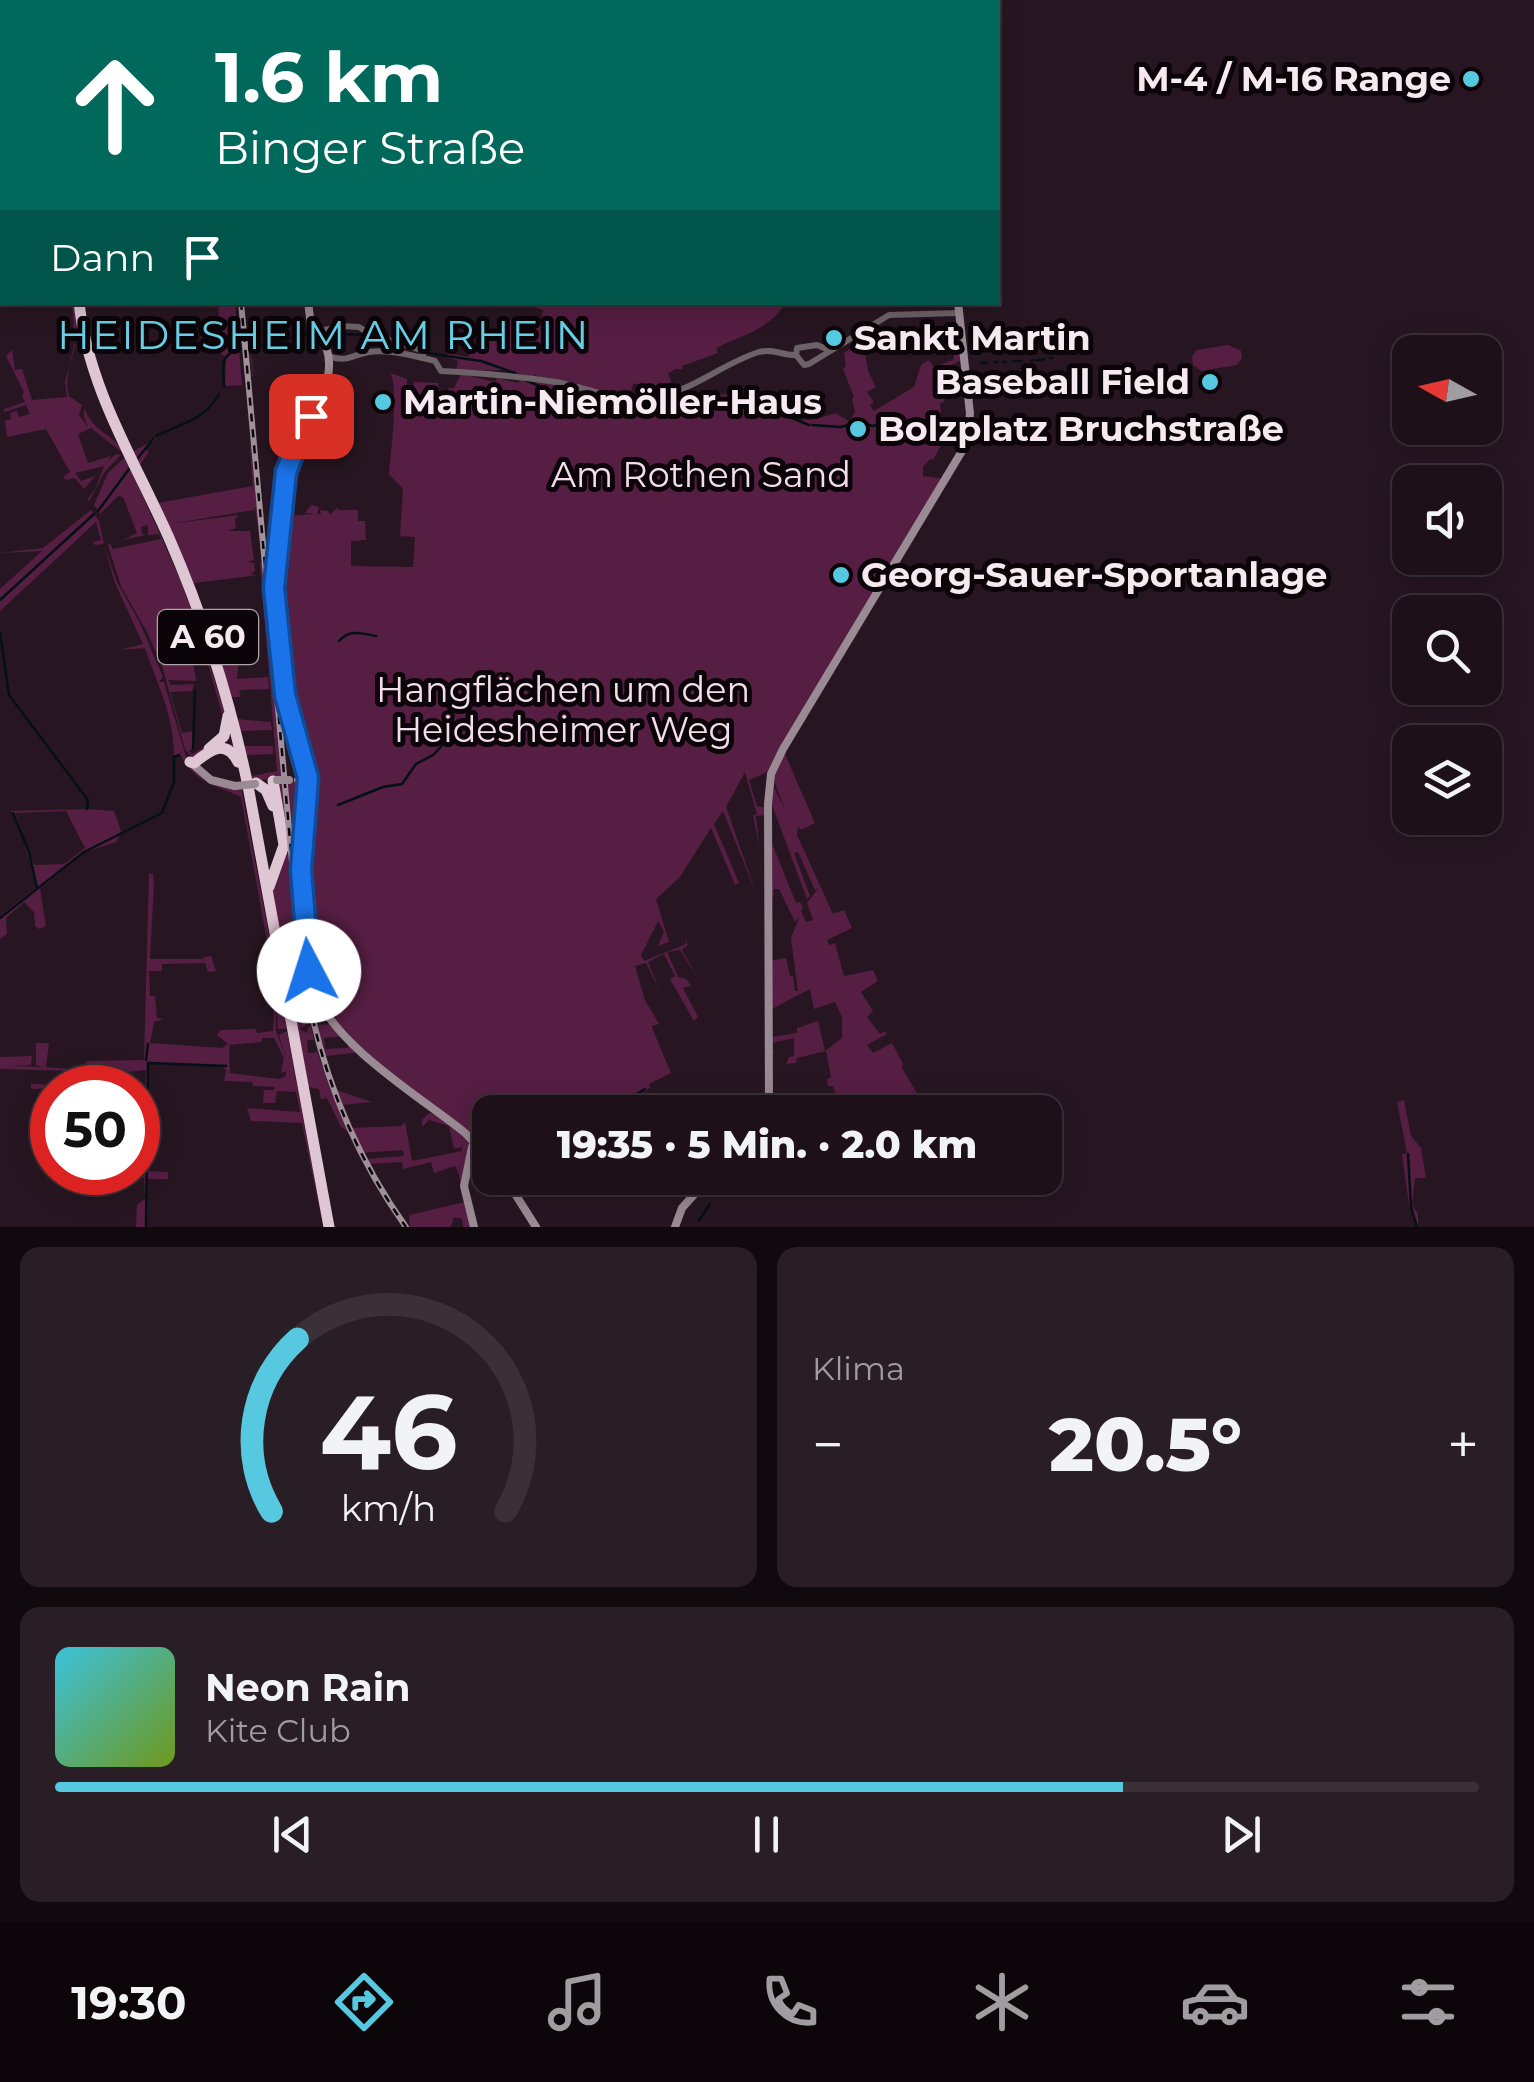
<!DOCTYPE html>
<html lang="de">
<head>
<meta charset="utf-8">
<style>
  :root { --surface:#1d1019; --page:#2a1e26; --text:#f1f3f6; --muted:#a09da2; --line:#3b3038; --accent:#56c9e0 }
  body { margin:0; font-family:Montserrat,sans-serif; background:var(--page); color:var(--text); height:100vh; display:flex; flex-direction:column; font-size:38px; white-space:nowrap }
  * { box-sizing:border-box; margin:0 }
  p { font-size:32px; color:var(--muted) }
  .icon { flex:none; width:55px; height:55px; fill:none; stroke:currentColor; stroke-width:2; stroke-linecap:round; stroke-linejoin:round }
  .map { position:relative; height:1227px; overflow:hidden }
  .panel { display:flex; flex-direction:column; gap:20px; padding:20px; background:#10090e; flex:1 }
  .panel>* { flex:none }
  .guide { position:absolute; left:0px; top:0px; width:1000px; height:305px; box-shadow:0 5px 25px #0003,0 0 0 2px var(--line); background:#00695c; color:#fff; overflow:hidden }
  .needle { width:65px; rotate:278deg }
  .buttons { position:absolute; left:1392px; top:335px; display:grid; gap:20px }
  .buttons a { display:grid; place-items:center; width:110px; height:110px; border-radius:20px; background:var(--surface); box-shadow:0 5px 25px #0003,0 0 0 2px var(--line); font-size:50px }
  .speed { position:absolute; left:30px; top:1065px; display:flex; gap:20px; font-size:50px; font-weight:700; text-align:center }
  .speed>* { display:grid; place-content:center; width:130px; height:130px; border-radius:50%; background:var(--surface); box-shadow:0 5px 25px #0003,0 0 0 2px var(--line); line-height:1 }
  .speed .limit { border:15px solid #d22; background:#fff; color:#111 }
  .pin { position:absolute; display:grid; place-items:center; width:85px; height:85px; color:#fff; margin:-42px; border-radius:20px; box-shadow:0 5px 15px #0006 }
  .me { position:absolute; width:110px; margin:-55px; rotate:355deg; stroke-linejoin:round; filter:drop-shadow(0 0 8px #0008) }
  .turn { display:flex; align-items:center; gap:35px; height:210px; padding:0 50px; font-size:45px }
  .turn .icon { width:130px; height:130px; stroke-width:2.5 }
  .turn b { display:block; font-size:70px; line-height:85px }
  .then { display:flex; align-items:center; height:95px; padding:0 50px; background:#0003; gap:20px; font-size:38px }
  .big { font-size:75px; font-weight:800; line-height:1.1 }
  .panel .card { flex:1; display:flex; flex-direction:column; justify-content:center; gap:15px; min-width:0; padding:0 35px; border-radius:20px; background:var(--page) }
  .panel .dial { align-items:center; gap:0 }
  .dial svg { height:260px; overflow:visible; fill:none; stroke:var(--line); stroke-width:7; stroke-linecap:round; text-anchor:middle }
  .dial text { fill:var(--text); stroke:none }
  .song { display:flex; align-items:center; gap:30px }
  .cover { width:120px; height:120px; border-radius:15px; background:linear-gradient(135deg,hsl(190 70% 55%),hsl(80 70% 35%)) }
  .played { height:10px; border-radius:5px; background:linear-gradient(90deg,var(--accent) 75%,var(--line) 75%) }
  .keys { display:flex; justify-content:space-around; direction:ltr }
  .heat { display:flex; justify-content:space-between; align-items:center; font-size:55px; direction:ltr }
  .panel .tiles { flex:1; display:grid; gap:20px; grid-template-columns:1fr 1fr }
  .card:last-child { grid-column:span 2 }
  .trip { position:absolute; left:472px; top:1095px; width:590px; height:100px; border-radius:20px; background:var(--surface); box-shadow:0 5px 25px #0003,0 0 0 2px var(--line); font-weight:800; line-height:100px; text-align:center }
  .tabs { display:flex; height:160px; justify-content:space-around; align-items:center; background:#0c060a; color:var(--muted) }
  .tabs .icon { width:70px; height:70px }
  .tabs .on { color:var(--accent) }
  .tabs b { font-size:45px; color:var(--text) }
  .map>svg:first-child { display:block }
  .built { fill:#341d2b }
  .green { fill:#561e43; fill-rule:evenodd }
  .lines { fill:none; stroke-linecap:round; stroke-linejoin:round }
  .stream { stroke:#031114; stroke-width:2.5 }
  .tertiary { stroke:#6c6268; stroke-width:6 }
  .secondary { stroke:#9a8a93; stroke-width:8 }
  .motorway { stroke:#dec6d3; stroke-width:11 }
  .rail-casing { stroke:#9f9099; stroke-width:6 }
  .rail { stroke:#0b0509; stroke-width:2.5; stroke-dasharray:8; stroke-linecap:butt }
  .secondary-bridge { stroke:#9a8a93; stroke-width:8 }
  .route-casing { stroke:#114b97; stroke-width:25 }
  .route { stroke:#1a73e8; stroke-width:18 }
  .poi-dot { fill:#56c9e0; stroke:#0b0509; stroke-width:4 }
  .labels { text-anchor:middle; stroke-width:10; stroke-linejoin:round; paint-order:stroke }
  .shield { fill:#0b0509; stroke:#b0a5ab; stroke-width:2.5 }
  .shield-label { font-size:32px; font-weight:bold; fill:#f6e9f0 }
  .poi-label { font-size:35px; font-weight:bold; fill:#f6e9f0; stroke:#0b0509; text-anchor:start }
  .park-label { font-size:35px; fill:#f3ddea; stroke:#0b0509 }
  .quarter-label { font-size:40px; letter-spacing:2.5px; fill:#68cfe5; stroke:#0b0509 }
</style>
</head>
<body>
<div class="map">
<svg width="1534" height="1227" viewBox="0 0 1534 1227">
  <rect width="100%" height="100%" fill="#271621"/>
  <g class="built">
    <path d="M239,303H242L247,354L252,355L254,364L255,376L249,377L253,424L285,777L282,774Z"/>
    <path d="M283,782H286L304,979L320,1051L354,1139L408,1227H404L391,1209L361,1159L344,1124L317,1052L301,980Z"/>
  </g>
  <g class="green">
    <path d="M72,303C87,335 61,365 69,396L82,405L79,415L88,427L84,417V408C96,436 112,431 124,454L91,428L78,434L88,463L111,456L108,461L116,454L121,455L105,471L89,502L88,498L95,490L104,466L75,473L81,481L95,476L84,489L75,478L66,480L63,477L70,472L46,429L7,437L5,421L11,419L10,413L17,411L19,417L30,414L26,405L4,412V409L25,402L22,395L24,392L6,356L12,350L15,370L22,369L32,400L67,397L65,381L75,347Z"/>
    <path d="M218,303H235L242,385L225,386L226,357L221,354Z"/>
    <path d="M521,303H785C770,330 743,334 716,348L718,353L682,366V369H675L668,374L671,382L649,388L648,384H634V381L629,397L535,377L537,373L533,377L502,370L456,371L458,361L447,357L448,353L469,357L470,344L479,346L488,333L504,336L510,319L531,329L540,324L543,310Z"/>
    <path d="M862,335L868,371L876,387L867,392L874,402L870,405L874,411L914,387L921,365L929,360L934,367L953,360L959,341L961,360L948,367L951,372L944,402L940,403L942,422L938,426L944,432L940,437L944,439L933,460L930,459L923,467V476L945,479L769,771L749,780L757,806L767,808V815L756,816L759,846L753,815L757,814L745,772L726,807L756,893L723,811L714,824L739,883L735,885L711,828L680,877L656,899L669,942L658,946L664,932L658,921L641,955L644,961L686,944L685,938L688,945L682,950L698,979L680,950L667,952L678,977L686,979L691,986L683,988L698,1017L694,1021L670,979L675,976L664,954L648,962L660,991L646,963L635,966L645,1000L659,1024L652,1026L653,1030L671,1073L649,1084L650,1088L611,1112L607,1102L594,1112H490V1147L484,1146L489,1152L490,1147V1156L391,1076L331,1019L312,981L302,878L311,793L286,694L276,600L281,516L315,514L305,513L311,505L319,507L317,514H321L320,510L328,511L330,515L338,507V510H358V521H365L366,540L351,541V566L413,567L415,537L400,536L403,489L389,474C391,451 399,387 390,373L407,379L406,395L412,397L414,382L438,383L439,397L449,396L448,388H454L461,374L495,382L497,378L519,383L520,379L563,385L589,395L648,400L649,405C682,404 715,388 749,397C789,409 789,431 835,413L850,422L855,411L852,399L854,397L843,369L846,366L844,353L862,341Z"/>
    <path d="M1228,345L1241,351L1242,358L1237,365L1201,371L1193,365L1192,356L1197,350Z"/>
    <path d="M249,433L262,557L255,507L254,510L169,524L239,515L235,519L236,528L228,531H250L254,560L248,562L254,563L255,571L250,574L258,575L194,583L217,651L240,650L237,679L268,677L269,689L239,690L241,697H232L237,719L271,722L272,730L240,731L244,746H273V754L246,755L251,776L277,771L260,564L263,559L282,778L250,781L224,681L132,452L157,438L145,449L149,452L140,465L158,503L252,486L253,490Z"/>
    <path d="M125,457L190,601L225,714C230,739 210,746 193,758L185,749L163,669L147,632L121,586L108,545L110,543L113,549L161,539L159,534L148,535V525L141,527L142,534L146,535L123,540L137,533L123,497L118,496L100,514L94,505L108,473ZM205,653L225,725L216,741L192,754L189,751L194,748L193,731L182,733L170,692L192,691L194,684L171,685L168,680L196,681L192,654Z"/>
    <path d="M91,510L99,521L104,544L95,545L93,542L101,540L96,522L0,611V589L42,551L0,553L43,548Z"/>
    <path d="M104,545L117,582L139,621L163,677L159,682H164L187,760L196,772L241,788L287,1029H278L275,992L276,1030L286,1058L279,1035L287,1031L323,1227L302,1123L251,1121L247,1108L300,1112L296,1092L277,1091L275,1103H263L264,1090H274L275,1087L253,1086L252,1082L224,1081L226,1070L221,1065L149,1064L148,1171L168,1172V1179H148L147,1227H136L137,1205L145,1198L144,1178L76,1177L75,1173L143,1172L144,1100L138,1099V1092L145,1091L146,1070L93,1076L90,1087L31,1089V1084L73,1085L78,1071L0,1069V1057L32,1056L31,1065L11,1066L42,1067L36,1065V1043H49L46,1067L80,1070L87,1061L144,1060L149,874H153L154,884L150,959H204V957L211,956L216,971L208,972L205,963L162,964V971H149L150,996H155L157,1018L164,1019L154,1022L150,1043L222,1048L228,1044L217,1035L220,1030L256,1029L257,1033L273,1031L274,1012L266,966L271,964L241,797C216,785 195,783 180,754L174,757C174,715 158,686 145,648L119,650L143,644L115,583ZM262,1038H274L284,1058L281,1073L286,1071V1076L279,1079L230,1073L229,1045L262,1042Z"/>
    <path d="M784,752L815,823L801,830L798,826L797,835L833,914L844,910L852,928L827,940L829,945L835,943L844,976L873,970L878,981L861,992L873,1011L867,1017L880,1034L885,1031L887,1034L867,1045L873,1053L892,1043L903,1064L902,1068L928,1112H860L854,1099L851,1100L856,1112H853L849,1101L838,1105L833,1086H828L827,1079L831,1077L826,1051L797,1058L796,1063L786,1064L789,1057L794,1056V1038L772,1043L774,1053L770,1054L772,1037L797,1033V1028L818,1021L825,1051L842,1038V1017L835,1002L814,1009L810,989L770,1010V961L786,958L790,976H793L795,991H798L791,938L800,916L795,922L779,889H774L772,902L769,836L796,903L800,902L803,907L801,911L806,922L813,920L807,903L818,889L815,890L798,852L794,853L810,896L807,899L769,797L771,782L785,809L772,776Z"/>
    <path d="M299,781L306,787C300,861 298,936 319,1007L314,1013L316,1025L333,1024L346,1036L324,1038L325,1049L347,1048L351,1042L362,1052L325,1056L334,1088L320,1051L304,979L286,782Z"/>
    <path d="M283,782L297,943L295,953L299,957L303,988L293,980L295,990L292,992L296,1019H306L305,1027L298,1028L307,1033L308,1027L311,1026L314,1040H307L308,1053L317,1052L347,1131L341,1127L327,1098L321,1099L319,1089L308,1087L333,1227L270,891L273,873L285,851L275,787Z"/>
    <path d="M86,809L114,811L121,831L116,842L85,852L40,889L46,926L39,929L35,926L34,912L24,902L6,918L7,934L0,939V916L37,887L23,838L11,811ZM66,811L85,848L64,864L34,865L15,813Z"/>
    <path d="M333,1089L372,1102L341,1105L351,1128L401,1126L405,1122L412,1161L462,1151V1147L454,1149L449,1126L429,1120L422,1127V1120L429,1113C445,1115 463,1132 471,1146L465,1170L473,1227H463L462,1219L454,1217L451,1227H410L409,1215L465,1202C459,1190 462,1177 455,1166L434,1173L431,1162L403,1169L402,1162L369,1164L366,1159L404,1156L403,1150L361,1153Z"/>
    <path d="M1404,1100L1411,1136L1421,1148L1426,1178H1415L1412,1205L1418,1214V1227L1409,1205L1402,1154L1407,1153L1397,1102Z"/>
  </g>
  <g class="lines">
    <g class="stream">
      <path d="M325,333L363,335"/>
      <path d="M252,347L308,334"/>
      <path d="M426,353L481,361L515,373"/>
      <path d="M1050,358H1052"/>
      <path d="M1036,360H1039"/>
      <path d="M1041,360L1044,359"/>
      <path d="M1013,361H1022"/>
      <path d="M1031,361L1033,360"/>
      <path d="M995,362H997"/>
      <path d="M1003,362H1006"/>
      <path d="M981,363H987"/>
      <path d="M525,380C564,398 613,408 656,406C669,405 682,400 694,398"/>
      <path d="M224,386C223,364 219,354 243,348"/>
      <path d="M697,398L746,399L809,425"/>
      <path d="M860,423L873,426L892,420"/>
      <path d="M812,425L841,427L854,423"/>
      <path d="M156,436C179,424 205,421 219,394"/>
      <path d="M138,458L153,439"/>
      <path d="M98,511L129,469"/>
      <path d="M0,600L94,514"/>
      <path d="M0,633L9,695L88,800L87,809"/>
      <path d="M339,641C350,629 360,633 376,636"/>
      <path d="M193,749L195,691"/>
      <path d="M338,805L383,787L402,784L416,764L433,755L450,737L462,730"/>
      <path d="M13,813L29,852L37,888"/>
      <path d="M0,918L84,852L162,813L174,782V757L179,755"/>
      <path d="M146,1060L148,1044"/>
      <path d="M149,1063L226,1066"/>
      <path d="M607,1112L645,1089"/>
      <path d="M1408,1154L1411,1207L1417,1227"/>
      <path d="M484,1160L490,1162"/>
      <path d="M699,1220L710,1204"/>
      <path d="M146,1227L148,1063"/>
    </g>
    <g class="tertiary">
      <path d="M321,331L341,326L359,327L370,334L424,351L422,358"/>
      <path d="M796,355L804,365L809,364L889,315L959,313"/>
      <path d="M796,355L797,348L817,345L829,350"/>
      <path d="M330,357C350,362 351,355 369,352C389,349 416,356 435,361L441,371C480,373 517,376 556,382C589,388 609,400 646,398C687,396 720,364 759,352C774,348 783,356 796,355"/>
    </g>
    <g class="secondary">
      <path d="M248,0L249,2"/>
      <path d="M924,0V2"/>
      <path d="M308,302L312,333"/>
      <path d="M319,334C352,379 295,428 286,474C273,546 271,621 284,693C290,721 304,746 308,774C312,807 301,839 301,872C301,903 304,965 315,993C337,1047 419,1096 464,1132C474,1141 478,1150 490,1157"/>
      <path d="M190,762L211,780L235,786"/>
      <path d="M298,780L308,791"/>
      <path d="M769,1112L768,804L771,774L783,749L965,446L970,414L958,302"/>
      <path d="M472,1147L464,1186L474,1227"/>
      <path d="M505,1178L536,1227"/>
      <path d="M675,1227L682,1208L709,1178"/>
    </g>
    <g class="motorway">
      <path d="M206,2L208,0"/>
      <path d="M79,302C88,388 135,461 169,538C204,618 230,700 248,786L329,1227"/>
      <path d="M209,749L224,736L228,716"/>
      <path d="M190,762L194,763C210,750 226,738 238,762"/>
      <path d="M256,783L266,790L273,806"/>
      <path d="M269,887L284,845L273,781"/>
    </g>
    <g class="rail-casing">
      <g id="rail">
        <path d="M113,0L115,2"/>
        <path d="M241,302L299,939C311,1044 344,1140 406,1227"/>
      </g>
    </g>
    <use href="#rail" class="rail"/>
    <g class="secondary-bridge">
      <path d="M277,780H289"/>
      <path d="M235,786L255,784"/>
    </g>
  </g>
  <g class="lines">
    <g class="route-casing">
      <path id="route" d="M309,971L301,870L308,778L285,695L274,588L286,472L306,422L311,416"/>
    </g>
    <use href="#route" class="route"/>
  </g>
  <g class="poi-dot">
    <circle cx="1471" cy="79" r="10"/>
    <circle cx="834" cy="338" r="10"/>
    <circle cx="1210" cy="382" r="10"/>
    <circle cx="383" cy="402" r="10"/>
    <circle cx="858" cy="429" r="10"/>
    <circle cx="841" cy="575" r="10"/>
  </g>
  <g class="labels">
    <rect class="shield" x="158" y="610" width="100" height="54" rx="8"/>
    <g class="shield-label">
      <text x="208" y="648">A 60</text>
    </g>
    <g class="poi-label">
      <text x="1451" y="91" text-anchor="end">M-4 / M-16 Range</text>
      <text x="854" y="350">Sankt Martin</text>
      <text x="1190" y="394" text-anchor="end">Baseball Field</text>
      <text x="403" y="414">Martin-Niemöller-Haus</text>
      <text x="878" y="441">Bolzplatz Bruchstraße</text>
      <text x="861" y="587">Georg-Sauer-Sportanlage</text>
    </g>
    <g class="park-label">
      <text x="701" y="487">Am Rothen Sand</text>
      <text x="563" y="702">Hangflächen um den<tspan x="563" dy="40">Heidesheimer Weg</tspan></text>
    </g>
    <g class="quarter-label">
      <text x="324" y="349">HEIDESHEIM AM RHEIN</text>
    </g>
  </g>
</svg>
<div class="buttons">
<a><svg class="needle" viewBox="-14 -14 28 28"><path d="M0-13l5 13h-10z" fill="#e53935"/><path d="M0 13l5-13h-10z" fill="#a09da2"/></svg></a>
<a><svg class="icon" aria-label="sound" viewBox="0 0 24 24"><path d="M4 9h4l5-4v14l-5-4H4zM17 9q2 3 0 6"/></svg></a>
<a><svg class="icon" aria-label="search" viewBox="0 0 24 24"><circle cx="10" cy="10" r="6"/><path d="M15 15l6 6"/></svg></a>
<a><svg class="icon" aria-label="layers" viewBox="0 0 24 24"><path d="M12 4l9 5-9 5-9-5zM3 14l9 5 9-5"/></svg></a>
</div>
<div class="speed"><div class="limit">50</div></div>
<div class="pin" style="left:311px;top:416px;background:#d93025"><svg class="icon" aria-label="arrive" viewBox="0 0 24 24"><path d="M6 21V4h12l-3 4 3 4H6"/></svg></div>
<svg class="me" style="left:309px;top:971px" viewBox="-20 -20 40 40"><circle r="19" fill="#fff"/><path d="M0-13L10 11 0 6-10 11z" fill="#1a73e8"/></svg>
<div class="trip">19:35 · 5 Min. · 2.0 km</div>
<div class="guide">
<div class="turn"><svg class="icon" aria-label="ahead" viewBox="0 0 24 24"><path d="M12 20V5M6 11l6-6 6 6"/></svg><div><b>1.6 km</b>Binger Straße</div></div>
<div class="then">Dann<svg class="icon" aria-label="arrive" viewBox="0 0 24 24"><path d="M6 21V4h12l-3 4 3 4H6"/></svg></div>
</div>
</div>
<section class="panel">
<div class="tiles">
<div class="card dial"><svg viewBox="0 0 100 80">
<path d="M14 69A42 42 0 1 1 86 69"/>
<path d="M14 69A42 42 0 0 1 22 16" stroke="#56c9e0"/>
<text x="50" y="56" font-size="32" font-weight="700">46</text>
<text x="50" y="72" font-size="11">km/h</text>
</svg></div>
<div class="card"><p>Klima</p>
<div class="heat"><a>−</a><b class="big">20.5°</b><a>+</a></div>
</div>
<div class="card">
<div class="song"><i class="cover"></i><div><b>Neon Rain</b><p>Kite Club</p></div></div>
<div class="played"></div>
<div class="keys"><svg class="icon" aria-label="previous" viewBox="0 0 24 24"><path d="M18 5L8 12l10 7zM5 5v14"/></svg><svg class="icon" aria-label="pause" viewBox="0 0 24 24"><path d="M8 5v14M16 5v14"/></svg><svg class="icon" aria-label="next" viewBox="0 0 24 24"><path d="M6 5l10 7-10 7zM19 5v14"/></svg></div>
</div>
</div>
</section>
<nav class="tabs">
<b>19:30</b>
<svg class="icon on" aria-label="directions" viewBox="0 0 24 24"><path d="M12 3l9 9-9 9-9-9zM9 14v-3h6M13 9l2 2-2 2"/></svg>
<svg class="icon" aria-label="music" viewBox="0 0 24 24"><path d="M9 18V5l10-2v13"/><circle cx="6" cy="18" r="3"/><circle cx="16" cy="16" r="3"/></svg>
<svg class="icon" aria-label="phone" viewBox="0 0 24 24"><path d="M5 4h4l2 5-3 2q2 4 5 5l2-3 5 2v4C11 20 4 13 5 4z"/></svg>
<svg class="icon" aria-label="climate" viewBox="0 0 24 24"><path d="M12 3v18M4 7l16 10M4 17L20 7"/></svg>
<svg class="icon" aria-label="car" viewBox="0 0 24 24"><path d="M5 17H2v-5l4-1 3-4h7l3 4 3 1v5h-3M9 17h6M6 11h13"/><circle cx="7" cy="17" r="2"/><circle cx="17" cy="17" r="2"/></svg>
<svg class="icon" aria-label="filters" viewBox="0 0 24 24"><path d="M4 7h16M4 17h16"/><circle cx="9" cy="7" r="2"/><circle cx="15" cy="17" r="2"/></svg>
</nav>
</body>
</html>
